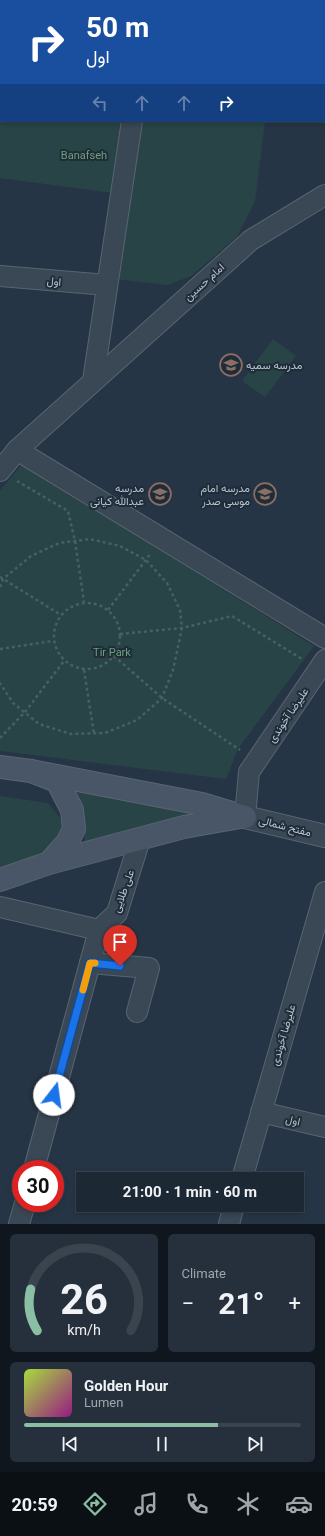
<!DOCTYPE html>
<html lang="en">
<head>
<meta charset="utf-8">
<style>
  :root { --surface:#1c2834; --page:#25303c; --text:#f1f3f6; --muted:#a0a6ac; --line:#3a444f; --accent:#8abfa5 }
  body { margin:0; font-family:Roboto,Vazirmatn,sans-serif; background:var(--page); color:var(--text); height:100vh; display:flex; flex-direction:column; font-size:15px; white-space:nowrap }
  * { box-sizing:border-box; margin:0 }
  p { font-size:13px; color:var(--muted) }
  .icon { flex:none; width:22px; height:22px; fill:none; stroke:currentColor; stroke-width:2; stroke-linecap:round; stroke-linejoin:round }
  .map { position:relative; height:1224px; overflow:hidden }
  .panel { display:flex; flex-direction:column; gap:10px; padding:10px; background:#0f161d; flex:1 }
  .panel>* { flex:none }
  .guide { position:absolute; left:0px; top:0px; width:325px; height:122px; box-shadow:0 2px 6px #0003,0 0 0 1px var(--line); background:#1a4fa0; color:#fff; overflow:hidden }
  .speed { position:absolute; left:12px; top:1160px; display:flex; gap:8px; font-size:20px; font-weight:700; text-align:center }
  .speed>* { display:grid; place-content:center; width:52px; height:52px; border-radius:50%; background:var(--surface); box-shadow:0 2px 6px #0003,0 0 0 1px var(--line); line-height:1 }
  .speed .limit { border:6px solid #d22; background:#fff; color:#111 }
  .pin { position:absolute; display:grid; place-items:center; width:34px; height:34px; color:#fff; margin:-41px -17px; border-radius:50% 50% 50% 0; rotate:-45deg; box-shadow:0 0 4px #0007 }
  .pin .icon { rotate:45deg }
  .me { position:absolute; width:44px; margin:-22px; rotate:15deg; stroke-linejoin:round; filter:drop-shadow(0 0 3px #0008) }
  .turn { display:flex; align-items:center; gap:14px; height:84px; padding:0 20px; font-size:18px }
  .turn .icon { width:52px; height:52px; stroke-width:2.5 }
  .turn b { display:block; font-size:28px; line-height:34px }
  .lanes { display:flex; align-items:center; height:38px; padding:0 20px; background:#0003; justify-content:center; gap:20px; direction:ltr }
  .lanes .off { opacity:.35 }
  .big { font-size:30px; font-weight:700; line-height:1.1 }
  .panel .tile { flex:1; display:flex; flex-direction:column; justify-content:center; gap:6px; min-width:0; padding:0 14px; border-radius:6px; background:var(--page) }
  .panel .dial { align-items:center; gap:0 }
  .dial svg { height:104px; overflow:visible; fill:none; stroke:var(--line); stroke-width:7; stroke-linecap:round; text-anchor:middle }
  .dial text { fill:var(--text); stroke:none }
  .song { display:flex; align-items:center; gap:12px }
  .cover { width:48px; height:48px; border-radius:6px; background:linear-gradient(135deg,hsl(80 70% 55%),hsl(310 70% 35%)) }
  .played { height:4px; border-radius:2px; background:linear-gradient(90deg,var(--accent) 70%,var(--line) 70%) }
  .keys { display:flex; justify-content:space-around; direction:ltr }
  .heat { display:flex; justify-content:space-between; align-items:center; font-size:22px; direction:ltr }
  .panel .tiles { flex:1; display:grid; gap:10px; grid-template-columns:1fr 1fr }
  .tile:last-child { grid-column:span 2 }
  .trip { position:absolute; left:76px; top:1172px; width:228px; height:40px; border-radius:0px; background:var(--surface); box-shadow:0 2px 6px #0003,0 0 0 1px var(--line); font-weight:700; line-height:40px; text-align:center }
  .dock { display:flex; height:64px; justify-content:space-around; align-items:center; background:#0b1015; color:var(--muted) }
  .dock .icon { width:28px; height:28px }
  .dock .current { color:var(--accent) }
  .dock b { font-size:18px; color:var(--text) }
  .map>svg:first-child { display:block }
  .green { fill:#284446 }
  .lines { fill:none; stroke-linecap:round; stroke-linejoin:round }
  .minor-casing { stroke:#596571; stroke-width:22 }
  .tertiary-casing { stroke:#596571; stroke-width:24 }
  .secondary-casing { stroke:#596571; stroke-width:24 }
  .path { stroke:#466161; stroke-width:2.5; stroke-dasharray:3 3; stroke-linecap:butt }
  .minor { stroke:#3a4754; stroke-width:20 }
  .tertiary { stroke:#3a4754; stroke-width:22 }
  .secondary { stroke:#485667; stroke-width:22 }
  .route-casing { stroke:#114b97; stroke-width:10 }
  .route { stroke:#1a73e8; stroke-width:7 }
  .slow { stroke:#f59e0b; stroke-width:7 }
  .labels { text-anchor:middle; stroke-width:4; stroke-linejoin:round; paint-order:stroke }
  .park-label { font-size:11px; fill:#6ea076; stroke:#1f2c3a }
  .street-label { font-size:11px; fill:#b8c2cd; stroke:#1f2c3a }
  .poi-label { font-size:11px; fill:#b8c2cd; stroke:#1f2c3a; text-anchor:end }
</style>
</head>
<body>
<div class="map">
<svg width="325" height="1224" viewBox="0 0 325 1224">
  <rect width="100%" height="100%" fill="#263545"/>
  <g class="green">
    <path d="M0,0H143L1,1V121H124L113,193L0,178Z"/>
    <path d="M137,121H265L255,201L237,237L191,276L168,285L114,279Z"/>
    <path d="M273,339L296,356L265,397L242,381Z"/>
    <path d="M22,464L314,646L238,749L226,779L0,751V491Z"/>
    <path d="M71,791L207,814L85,842L83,811Z"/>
    <path d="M0,796L48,803L65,824L50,852L0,869Z"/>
  </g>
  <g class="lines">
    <g class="minor-casing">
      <g id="minor">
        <path d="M150,1V0"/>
        <path d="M234,1V0"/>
        <path d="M0,276L107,285"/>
        <path d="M93,381L132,121"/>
        <path d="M17,450L325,638"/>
        <path d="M0,471L17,450L251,240L325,195"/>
        <path d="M245,817L249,772L325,660"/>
        <path d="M0,907L99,930"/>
        <path d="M90,963L149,968L137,1012"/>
        <path d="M261,1112L325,1127"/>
        <path d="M34,1169L99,930L117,913L140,839"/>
        <path d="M242,1179L325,892"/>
        <path d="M19,1224L25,1203"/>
        <path d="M229,1224L234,1205"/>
      </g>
    </g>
    <g class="tertiary-casing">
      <path id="tertiary" d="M245,817L325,836"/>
    </g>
    <g class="secondary-casing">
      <g id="secondary">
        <path d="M0,767L31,771L57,781L72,810L74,829L67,843L49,863L0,880"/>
        <path d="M31,771L202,804L245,817"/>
        <path d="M49,863L184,827L240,817"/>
      </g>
    </g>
    <g class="path">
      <path d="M17,481L68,511L75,541L84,602"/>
      <path d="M0,577L61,615"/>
      <path d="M0,587L3,579L31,556L59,543L90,539L120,546L146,560L167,583L180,610L182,628L173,670L162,698L137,720L105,733L71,734L39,724L13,703L0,683"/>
      <circle cx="87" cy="636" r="33"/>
      <path d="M108,610L151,553"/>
      <path d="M120,634L182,628L232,616L302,659"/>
      <path d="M0,649L53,641"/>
      <path d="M114,656L162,698L240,750"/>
      <path d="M84,670L94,734"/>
      <path d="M0,738L25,712L64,661"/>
    </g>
    <use href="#minor" class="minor"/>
    <use href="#tertiary" class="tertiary"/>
    <use href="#secondary" class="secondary"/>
  </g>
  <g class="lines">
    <g class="route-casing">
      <path id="route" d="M54,1095L90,963L120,966"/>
    </g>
    <use href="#route" class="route"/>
    <path class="slow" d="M83,990L90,963H95"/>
  </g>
  <defs>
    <g id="school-ring" transform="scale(1.15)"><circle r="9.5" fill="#1f2c3a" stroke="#8d6e63" stroke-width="1.5"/><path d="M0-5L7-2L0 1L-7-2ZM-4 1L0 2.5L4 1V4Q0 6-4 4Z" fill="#8d6e63"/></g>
  </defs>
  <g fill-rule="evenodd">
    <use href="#school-ring" x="231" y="365"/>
    <use href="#school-ring" x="160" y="494"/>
    <use href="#school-ring" x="265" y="494"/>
  </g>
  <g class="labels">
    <g class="park-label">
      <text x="84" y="159">Banafseh</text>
      <text x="112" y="656">Tir Park</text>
    </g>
    <g class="street-label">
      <text transform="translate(54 281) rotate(5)" y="4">اول</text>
      <text transform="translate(204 282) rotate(-42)" y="4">امام حسین</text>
      <text transform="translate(288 715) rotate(-56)" y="4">علیرضا آخوندی</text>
      <text transform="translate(285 826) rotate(14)" y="4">مفتح شمالی</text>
      <text transform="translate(123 891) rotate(-70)" y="4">علی طلایی</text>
      <text transform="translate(283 1035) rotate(-74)" y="4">علیرضا آخوندی</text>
      <text transform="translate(293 1120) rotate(13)" y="4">اول</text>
    </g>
    <g class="poi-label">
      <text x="246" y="369" text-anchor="start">مدرسه سمیه</text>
      <text x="144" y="492">مدرسه<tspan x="144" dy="13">عبدالله کیانی</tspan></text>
      <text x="250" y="492">مدرسه امام<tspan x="250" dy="13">موسی صدر</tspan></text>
    </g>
  </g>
</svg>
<div class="speed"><div class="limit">30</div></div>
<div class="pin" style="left:120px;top:966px;background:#d93025"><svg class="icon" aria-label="arrive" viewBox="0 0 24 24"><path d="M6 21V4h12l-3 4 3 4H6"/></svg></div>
<svg class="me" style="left:54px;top:1095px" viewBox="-20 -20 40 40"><circle r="19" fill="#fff"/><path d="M0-13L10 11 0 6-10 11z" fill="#1a73e8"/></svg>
<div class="trip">21:00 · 1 min · 60 m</div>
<div class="guide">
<div class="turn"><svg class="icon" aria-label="right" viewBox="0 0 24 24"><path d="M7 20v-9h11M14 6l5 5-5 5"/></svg><div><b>50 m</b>اول</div></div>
<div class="lanes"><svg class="icon off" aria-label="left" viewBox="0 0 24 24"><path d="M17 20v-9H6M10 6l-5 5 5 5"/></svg><svg class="icon off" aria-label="ahead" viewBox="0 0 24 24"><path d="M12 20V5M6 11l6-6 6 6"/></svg><svg class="icon off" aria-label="ahead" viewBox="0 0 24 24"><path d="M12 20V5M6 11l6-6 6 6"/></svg><svg class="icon" aria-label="right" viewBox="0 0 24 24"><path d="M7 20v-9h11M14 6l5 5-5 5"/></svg></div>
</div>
</div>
<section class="panel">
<div class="tiles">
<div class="tile dial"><svg viewBox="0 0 100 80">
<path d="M14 69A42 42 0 1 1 86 69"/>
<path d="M14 69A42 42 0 0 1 9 37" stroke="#8abfa5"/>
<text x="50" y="56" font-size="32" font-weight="700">26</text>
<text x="50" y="72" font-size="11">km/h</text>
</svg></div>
<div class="tile"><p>Climate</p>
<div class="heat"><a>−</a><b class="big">21°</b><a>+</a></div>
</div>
<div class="tile">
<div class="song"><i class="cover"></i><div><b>Golden Hour</b><p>Lumen</p></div></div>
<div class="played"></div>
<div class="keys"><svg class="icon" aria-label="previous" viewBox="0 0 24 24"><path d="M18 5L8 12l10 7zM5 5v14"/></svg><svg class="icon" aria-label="pause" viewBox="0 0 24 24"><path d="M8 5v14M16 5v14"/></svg><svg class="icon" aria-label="next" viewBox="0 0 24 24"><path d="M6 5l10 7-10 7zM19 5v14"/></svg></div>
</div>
</div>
</section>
<nav class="dock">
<b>20:59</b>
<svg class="icon current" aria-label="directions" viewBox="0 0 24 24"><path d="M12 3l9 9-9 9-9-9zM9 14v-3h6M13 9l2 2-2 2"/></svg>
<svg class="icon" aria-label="music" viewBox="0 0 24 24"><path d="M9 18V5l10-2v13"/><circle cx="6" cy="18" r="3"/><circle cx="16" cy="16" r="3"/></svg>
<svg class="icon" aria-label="phone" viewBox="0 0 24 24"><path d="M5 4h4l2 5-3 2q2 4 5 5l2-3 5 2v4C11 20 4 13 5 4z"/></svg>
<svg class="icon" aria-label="climate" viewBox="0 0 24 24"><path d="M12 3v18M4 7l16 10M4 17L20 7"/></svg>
<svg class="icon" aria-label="car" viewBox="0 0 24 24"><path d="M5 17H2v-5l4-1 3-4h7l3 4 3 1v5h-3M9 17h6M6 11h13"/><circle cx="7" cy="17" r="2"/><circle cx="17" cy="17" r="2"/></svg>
</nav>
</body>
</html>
